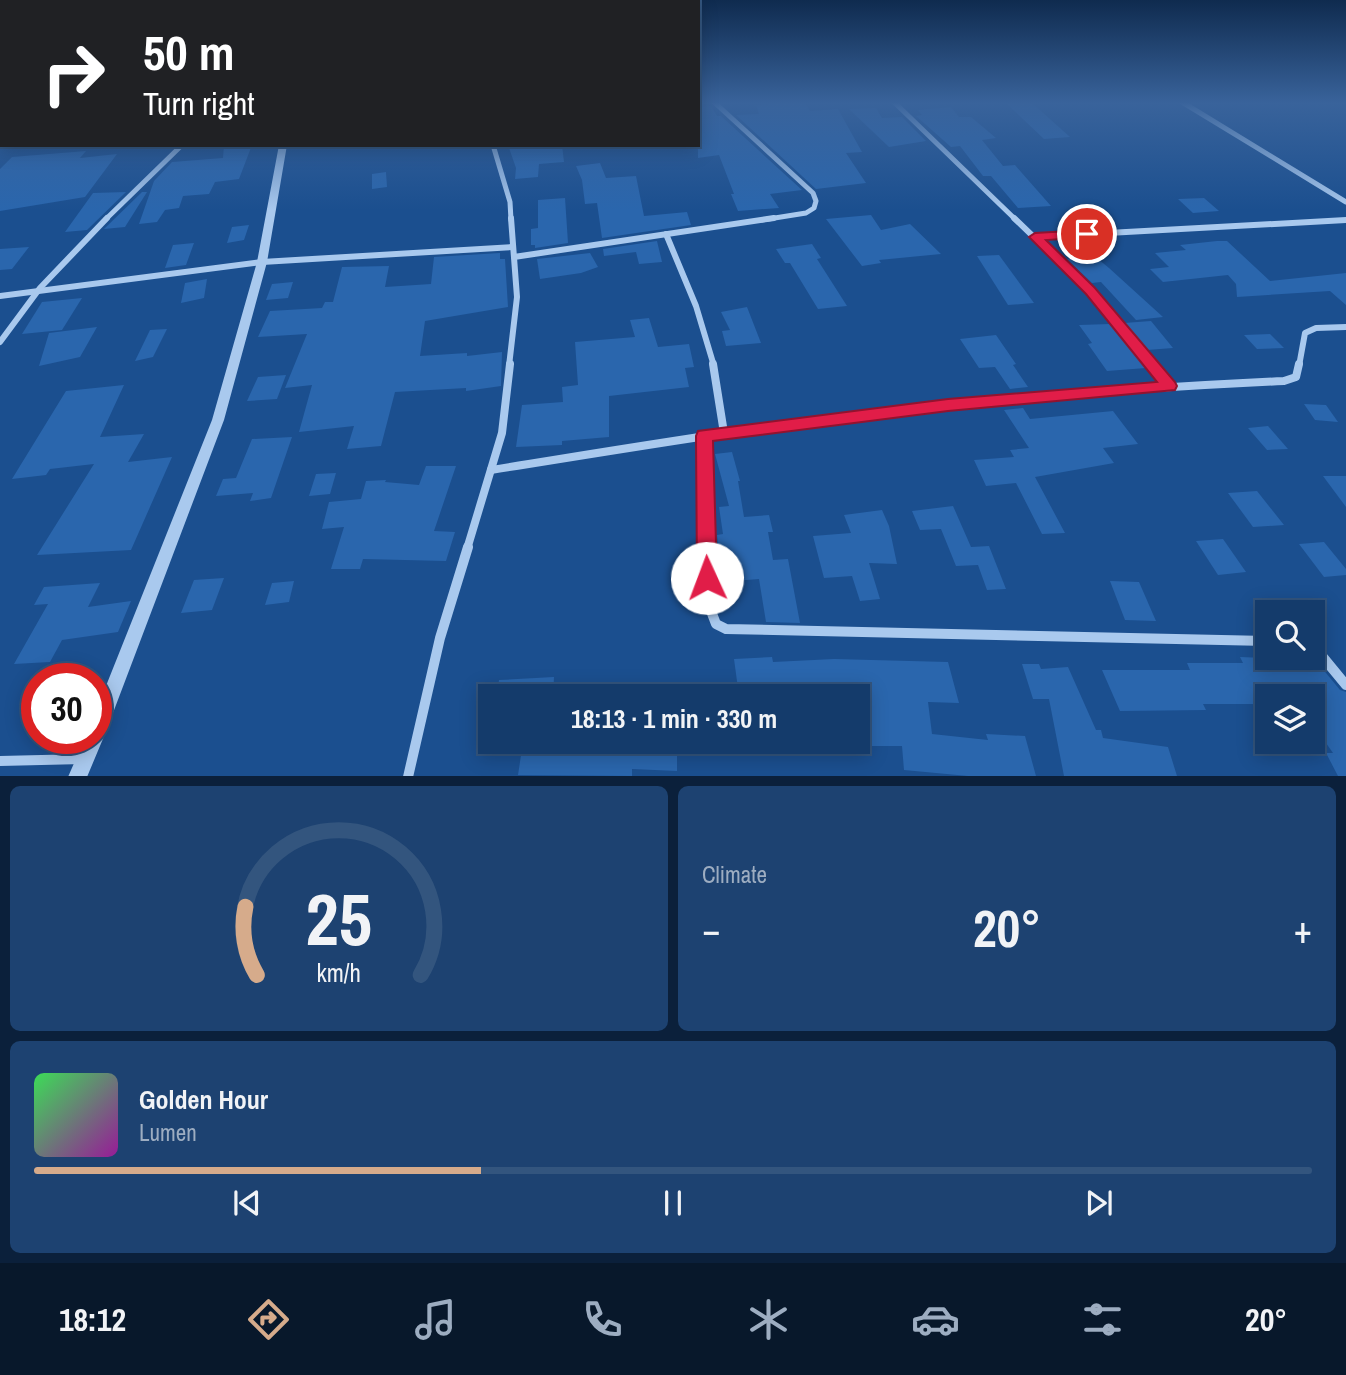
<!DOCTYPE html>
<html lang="en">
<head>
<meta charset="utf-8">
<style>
  :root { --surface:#143b6b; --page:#1d4271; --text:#f1f3f6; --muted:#9dadc1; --line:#33557e; --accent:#d6ab8b }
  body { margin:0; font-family:"Archivo Narrow",sans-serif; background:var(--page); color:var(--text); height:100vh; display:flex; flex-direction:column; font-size:26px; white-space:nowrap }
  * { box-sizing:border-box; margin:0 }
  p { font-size:23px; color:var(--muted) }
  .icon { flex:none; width:38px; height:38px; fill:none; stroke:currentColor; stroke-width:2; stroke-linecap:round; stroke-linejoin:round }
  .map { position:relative; height:776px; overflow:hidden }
  .panel { display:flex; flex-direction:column; gap:10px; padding:10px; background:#0b203b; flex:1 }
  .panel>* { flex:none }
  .guide { position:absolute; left:0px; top:0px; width:700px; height:147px; box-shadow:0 4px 18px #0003,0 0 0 2px var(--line); background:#202124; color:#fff; overflow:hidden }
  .fabs { position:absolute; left:1255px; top:600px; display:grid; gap:14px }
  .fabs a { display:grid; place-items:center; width:70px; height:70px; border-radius:0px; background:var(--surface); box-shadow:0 4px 18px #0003,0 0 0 2px var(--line); font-size:35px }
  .speed { position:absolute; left:21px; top:663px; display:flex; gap:14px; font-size:35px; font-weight:700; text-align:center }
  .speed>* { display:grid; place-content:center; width:91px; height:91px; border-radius:50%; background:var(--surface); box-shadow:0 4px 18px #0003,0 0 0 2px var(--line); line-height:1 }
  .speed .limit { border:10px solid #d22; background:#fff; color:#111 }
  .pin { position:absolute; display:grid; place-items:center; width:60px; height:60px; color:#fff; margin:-30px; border:4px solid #fff; border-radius:50%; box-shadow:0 2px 7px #0007 }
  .me { position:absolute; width:77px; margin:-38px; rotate:358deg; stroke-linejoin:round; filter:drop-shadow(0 0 5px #0008) }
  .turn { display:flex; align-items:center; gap:24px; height:147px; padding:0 28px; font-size:32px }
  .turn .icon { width:91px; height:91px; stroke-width:2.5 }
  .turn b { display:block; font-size:49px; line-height:60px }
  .big { font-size:52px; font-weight:700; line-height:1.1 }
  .panel .widget { flex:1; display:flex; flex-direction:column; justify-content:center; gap:10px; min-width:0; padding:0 24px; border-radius:10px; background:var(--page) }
  .panel .dial { align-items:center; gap:0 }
  .dial svg { height:182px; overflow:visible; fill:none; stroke:var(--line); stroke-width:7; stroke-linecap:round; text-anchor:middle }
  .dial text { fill:var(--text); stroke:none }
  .song { display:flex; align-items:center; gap:21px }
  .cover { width:84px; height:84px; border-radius:10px; background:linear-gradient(135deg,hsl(130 70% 55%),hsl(300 70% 35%)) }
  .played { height:7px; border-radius:4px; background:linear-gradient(90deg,var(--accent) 35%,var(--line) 35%) }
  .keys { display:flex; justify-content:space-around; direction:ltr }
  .heat { display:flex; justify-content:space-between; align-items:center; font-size:38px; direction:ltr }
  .panel .tiles { flex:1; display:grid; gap:10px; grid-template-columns:1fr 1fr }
  .widget:last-child { grid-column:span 2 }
  .trip { position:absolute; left:478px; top:684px; width:392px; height:70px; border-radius:0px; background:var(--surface); box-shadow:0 4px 18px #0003,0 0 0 2px var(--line); font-weight:700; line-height:70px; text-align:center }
  .menu { display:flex; height:112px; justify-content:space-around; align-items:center; background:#08182b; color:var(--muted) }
  .menu .icon { width:49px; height:49px }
  .menu .active { color:var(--accent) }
  .menu b { font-size:32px; color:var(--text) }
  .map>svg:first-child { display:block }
  .building { fill:#2a66ad }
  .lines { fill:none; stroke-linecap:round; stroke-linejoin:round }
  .minor-far3 { stroke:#a9c9ee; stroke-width:5 }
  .minor-far2 { stroke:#a9c9ee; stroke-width:6 }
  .minor-far1 { stroke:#a9c9ee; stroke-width:8 }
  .minor { stroke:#a9c9ee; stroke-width:10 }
  .tertiary { fill:#a9c9ee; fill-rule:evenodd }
  .route { fill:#e11d48; stroke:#92132f; stroke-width:2 }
</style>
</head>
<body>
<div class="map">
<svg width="1346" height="777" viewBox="0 0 1346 777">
  <rect width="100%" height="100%" fill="#1b4f8f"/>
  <g class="building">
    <path d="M1005,102H1031L1070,137L1044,139Z"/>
    <path d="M771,104H806L810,111L838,109L862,152L846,153L866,183L816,189L736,115L759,114L756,105Z"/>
    <path d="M711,106L717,116H721L802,190L770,194L779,208L738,211L731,194H734L719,155L698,158V107Z"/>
    <path d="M951,107L959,117H971L996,138L982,140L1003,166L1015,165L1051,206L1018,208L991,176H983L960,146L951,147L916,116L922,115L918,110Z"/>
    <path d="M876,108L882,118L902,117L926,141L889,147L849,109Z"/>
    <path d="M224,145H252L239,179L215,182L209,194L183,196L179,208L165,210L157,222L139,224L154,181L172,162L223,158Z"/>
    <path d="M508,145H562L564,162L539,164L538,177L515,179L516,168Z"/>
    <path d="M86,151L80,158L117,154L85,197L0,211V169L12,157Z"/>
    <path d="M600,163L606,178L636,176L644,216L687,212L691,225L602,238L597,203L585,204L582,180L576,166Z"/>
    <path d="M386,172L387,187L372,189V174Z"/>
    <path d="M126,192L87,230L65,232L93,193Z"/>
    <path d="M142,192H147L125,227L104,229Z"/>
    <path d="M565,198L568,243L535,248V245H531V229L538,228V200Z"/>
    <path d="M1204,198L1219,211L1193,213L1178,199Z"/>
    <path d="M871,215L881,230L910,224L941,254L879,260L881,263L862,266L826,219Z"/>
    <path d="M249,225L244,240L227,243L232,227Z"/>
    <path d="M657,241L662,262L639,264L636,252L604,256L603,249Z"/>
    <path d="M1217,241H1227L1270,281L1346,273V305L1330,291L1237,297L1236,284L1228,275L1163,282L1150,269L1169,267L1155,253L1186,250L1180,245Z"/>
    <path d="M194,243L186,265L165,268L173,245Z"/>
    <path d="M812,244L821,258L817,259L847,306L818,309L790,263H785L776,249Z"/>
    <path d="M29,247L12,269L0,270V249Z"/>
    <path d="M500,253V259H505L508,307L425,321L420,356L467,353V356L502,352L501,386L466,391V388L395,392L381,446L347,449L354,426L299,432L312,385L285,388L307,334L258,337L270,311L322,308L325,302H333L342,267L389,266L385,287L431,284L434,257Z"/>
    <path d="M590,253L598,267L581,273L540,279L537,259Z"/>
    <path d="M1092,254L1109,268L1163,317L1136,320L1101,282L1092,283L1067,259Z"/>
    <path d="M999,255L1034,303L1008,305L977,256Z"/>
    <path d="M207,279L204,298L181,303L185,283Z"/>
    <path d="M293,282L288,298L266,300L272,284Z"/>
    <path d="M82,298L62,330L22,334L42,302Z"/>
    <path d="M747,307L761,343L726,346L722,331L730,330L721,312Z"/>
    <path d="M649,318L658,347L689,344L694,367L685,368L689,387L609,396V437L562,441V445L516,447L522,405L563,402L562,387L578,385L575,342L635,337L630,320Z"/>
    <path d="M1151,321L1173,348L1147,350L1162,366L1153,358L1124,323Z"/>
    <path d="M1110,324L1145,367L1146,368L1107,371L1088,344L1092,343L1079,325Z"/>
    <path d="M97,327L80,357L39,366L49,333Z"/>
    <path d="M167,329L153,357L135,361L150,330Z"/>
    <path d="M1270,334L1284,348L1257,349L1244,335Z"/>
    <path d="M996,335L1016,364L1013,365L1028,387L1010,389L995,367L979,368L960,339Z"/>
    <path d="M286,375L277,399L247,401L258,377Z"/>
    <path d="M124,385L100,437L144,434L128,462L172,457L131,550L37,555L94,464L50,469L46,475L12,479L66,391Z"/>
    <path d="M1304,404L1326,405L1338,422L1315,420Z"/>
    <path d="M1023,408L1030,419L1113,411L1138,444L1103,448L1114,463L1035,477L1065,533L1042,534L1016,483L986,486L974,460L1014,457L1010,450L1029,448L1004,410Z"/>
    <path d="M1268,426L1288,449L1267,450L1248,428Z"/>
    <path d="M292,437L271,498L250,501L253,493L216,496L223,479L236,478L252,439Z"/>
    <path d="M732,452L740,481H738L744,517L769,515L773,532H768L773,560L788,559L800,623L766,622L759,579L722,582L717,535L723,534L719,507L729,506L715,454Z"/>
    <path d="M426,466H456L434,531L455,532L446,561L363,559L360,569H331L344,527L322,529L329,502L361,499L366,481L386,480L385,482L419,485Z"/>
    <path d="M336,473L330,494L309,496L316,474Z"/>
    <path d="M1323,476H1346V507Z"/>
    <path d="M1257,491L1284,525L1253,527L1228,493Z"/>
    <path d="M953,506L971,547L989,546L1006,589L987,590L978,565L956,566L941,529L920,530L912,511Z"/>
    <path d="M882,510L889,526L897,564L869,563L880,599L860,601L852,576L824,578L813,536L851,533L844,515Z"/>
    <path d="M1223,539L1246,572L1218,575L1196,541Z"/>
    <path d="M1324,542L1346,569V575L1324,577L1299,544Z"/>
    <path d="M224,578L212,610L181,613L194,580Z"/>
    <path d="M294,581L289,602L265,605L272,583Z"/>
    <path d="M1110,581L1139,582L1156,621L1125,620Z"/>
    <path d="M100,583L88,607L131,601L118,632L62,640L50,662L14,664L48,604L34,605L44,587Z"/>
    <path d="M772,657L773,662L834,659L948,662L959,703L928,702L932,734L988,740L986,734L1025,736L1036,776H968L904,770L902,746H858V696H739L734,659Z"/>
    <path d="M1240,657L1312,660L1317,662L1340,690L1346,692V776H1338L1326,753H1333L1312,723V696H1258L1262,704H1203L1206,710L1120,711L1102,670H1190L1187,663H1243Z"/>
    <path d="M1022,664H1039L1041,669L1068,667L1096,730H1101L1103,738L1168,747L1177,776H1064L1049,699H1033Z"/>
    <path d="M554,677L553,696H497L499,680Z"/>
    <path d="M523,742H568V744L677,751V771L632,769V776L518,775Z"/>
  </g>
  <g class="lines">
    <g class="minor-far3">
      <path d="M714,102L813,193L816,201L814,208L806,213L762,220"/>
      <path d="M894,102L1016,220"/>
      <path d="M1182,102L1346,202"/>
      <path d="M493,145L510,202L511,220"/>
      <path d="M105,220L182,145"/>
    </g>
    <g class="minor-far2">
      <path d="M1014,218L1090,291L1152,366"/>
      <path d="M666,234L696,306L714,366"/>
      <path d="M1035,237L1346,220"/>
      <path d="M514,257L774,218"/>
      <path d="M0,296L262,262L513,247"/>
      <path d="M0,342L40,288L107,218"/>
      <path d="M509,366L517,297L511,218"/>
      <path d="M1299,366L1305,333L1316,328L1346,327"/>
    </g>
    <g class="minor-far1">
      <path d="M713,364L724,433"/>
      <path d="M1151,364L1169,386"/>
      <path d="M704,436L707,549"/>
      <path d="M491,470C604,452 717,433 831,418C981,399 1133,388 1284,381L1296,377L1299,364"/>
      <path d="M467,549L502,433L510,364"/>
    </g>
    <g class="minor">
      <path d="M707,547L708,603L716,624L726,629L1267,641"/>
      <path d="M1312,652L1322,656L1346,685"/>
      <path d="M0,761L83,759"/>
      <path d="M408,777L440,638L468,547"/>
    </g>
    <path class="tertiary" d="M279,145H287L267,262L224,420L105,734L87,777H68L85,738H96V711L212,420L257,262Z"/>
  </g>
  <linearGradient id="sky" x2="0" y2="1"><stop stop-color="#0f2b4f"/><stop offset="0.49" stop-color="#39639b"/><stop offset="1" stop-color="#39639b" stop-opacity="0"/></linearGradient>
  <rect width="1346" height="210" fill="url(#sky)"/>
  <path class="route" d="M1087,230L1092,231V237L1046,240L1095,288L1175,382L1177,386L1175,390L948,411L713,441L717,578L714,584L707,587L700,584L697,578L696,436L698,431L948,399L1157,382L1086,294L1029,237L1035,233Z"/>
</svg>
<div class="fabs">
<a><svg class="icon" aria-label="search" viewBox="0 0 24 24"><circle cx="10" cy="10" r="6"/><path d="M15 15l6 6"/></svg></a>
<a><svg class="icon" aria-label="layers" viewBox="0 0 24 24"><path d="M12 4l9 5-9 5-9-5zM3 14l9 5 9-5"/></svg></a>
</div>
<div class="speed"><div class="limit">30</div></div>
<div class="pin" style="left:1087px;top:234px;background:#d93025"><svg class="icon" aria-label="arrive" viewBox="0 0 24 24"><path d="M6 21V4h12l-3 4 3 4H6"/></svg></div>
<svg class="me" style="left:707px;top:578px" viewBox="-20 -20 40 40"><circle r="19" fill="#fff"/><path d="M0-13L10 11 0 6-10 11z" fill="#e11d48"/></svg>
<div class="trip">18:13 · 1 min · 330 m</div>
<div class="guide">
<div class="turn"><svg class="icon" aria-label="right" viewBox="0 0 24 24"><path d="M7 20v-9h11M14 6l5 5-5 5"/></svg><div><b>50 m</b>Turn right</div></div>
</div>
</div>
<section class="panel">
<div class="tiles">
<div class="widget dial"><svg viewBox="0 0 100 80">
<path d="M14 69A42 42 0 1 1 86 69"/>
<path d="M14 69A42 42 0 0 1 9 39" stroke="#d6ab8b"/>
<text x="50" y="56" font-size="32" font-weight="700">25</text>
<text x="50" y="72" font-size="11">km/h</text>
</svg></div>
<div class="widget"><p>Climate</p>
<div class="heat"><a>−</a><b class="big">20°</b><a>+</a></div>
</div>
<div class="widget">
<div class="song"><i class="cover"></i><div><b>Golden Hour</b><p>Lumen</p></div></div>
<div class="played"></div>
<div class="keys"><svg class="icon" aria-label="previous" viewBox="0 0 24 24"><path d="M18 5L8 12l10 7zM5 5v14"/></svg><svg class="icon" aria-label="pause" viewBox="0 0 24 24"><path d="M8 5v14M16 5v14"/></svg><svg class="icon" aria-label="next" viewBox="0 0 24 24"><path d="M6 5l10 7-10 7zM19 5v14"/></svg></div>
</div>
</div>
</section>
<nav class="menu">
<b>18:12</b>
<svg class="icon active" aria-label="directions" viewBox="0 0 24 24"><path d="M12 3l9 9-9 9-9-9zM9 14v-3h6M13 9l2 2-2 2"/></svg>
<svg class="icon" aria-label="music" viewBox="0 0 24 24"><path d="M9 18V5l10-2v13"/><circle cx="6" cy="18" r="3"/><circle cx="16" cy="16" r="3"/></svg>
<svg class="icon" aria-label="phone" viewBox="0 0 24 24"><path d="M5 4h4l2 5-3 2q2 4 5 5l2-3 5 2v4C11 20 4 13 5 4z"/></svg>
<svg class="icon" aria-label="climate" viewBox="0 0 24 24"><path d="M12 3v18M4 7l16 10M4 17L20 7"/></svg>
<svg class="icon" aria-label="car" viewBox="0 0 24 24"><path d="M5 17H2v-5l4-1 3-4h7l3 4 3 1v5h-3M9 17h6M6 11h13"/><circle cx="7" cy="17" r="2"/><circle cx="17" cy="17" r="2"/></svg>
<svg class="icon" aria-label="filters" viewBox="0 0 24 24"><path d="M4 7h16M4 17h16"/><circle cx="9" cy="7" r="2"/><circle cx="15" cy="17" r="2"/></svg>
<b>20°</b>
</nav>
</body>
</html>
